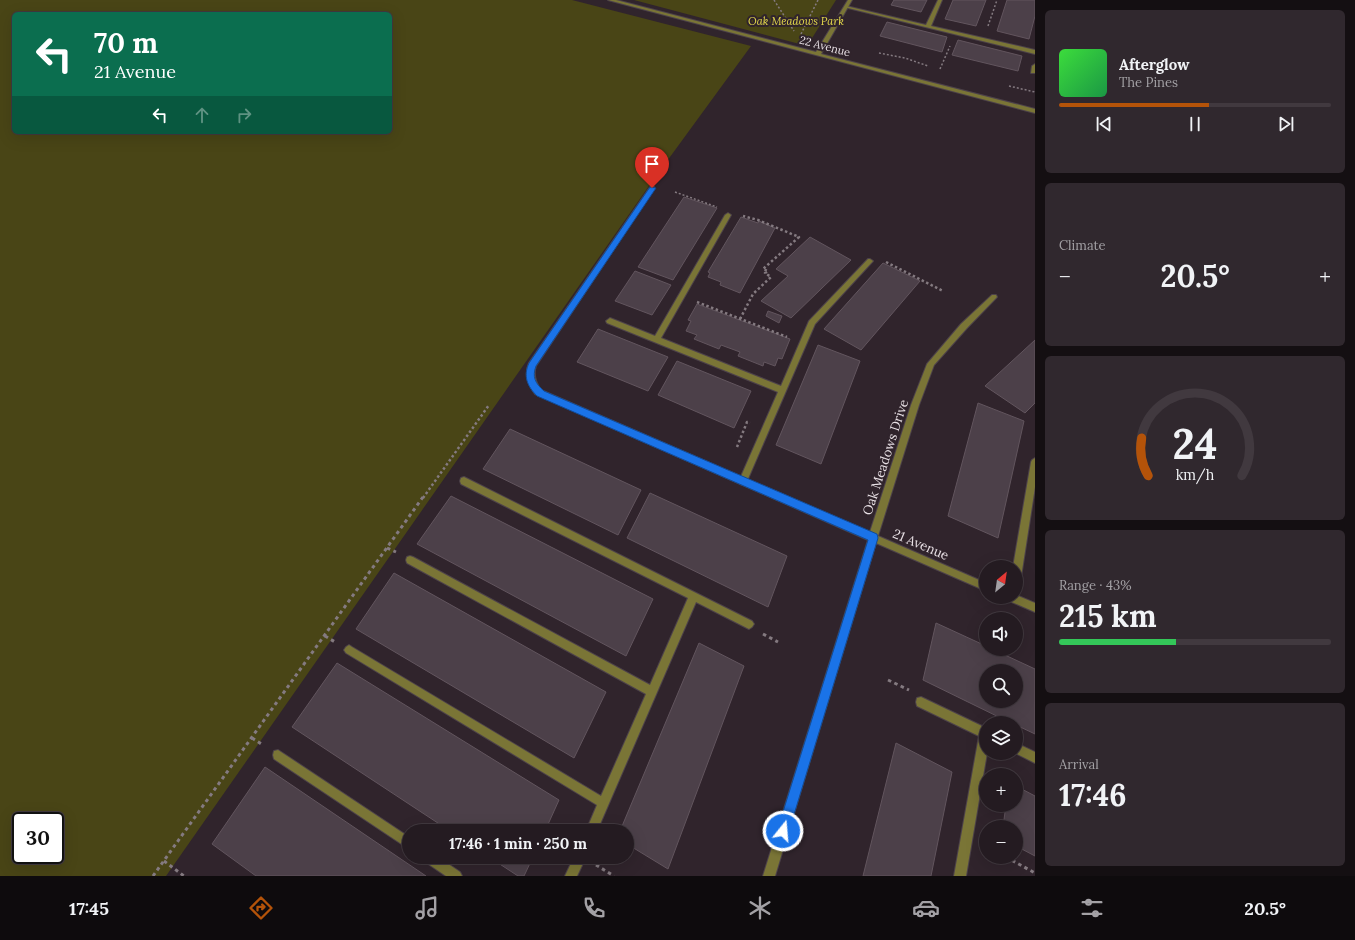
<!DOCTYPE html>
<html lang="en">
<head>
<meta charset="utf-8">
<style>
  :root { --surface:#241b21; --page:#30282e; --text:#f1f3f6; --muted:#a3a1a5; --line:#41393f; --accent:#b45309 }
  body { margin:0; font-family:Lora,serif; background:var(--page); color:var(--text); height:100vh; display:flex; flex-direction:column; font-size:15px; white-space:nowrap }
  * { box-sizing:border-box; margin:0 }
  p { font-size:13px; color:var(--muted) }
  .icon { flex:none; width:22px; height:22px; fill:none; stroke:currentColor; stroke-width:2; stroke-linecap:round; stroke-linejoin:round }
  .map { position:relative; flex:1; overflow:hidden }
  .sheet { display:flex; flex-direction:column; gap:10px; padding:10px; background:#140f12; width:320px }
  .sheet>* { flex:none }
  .hud { position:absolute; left:12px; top:12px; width:380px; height:122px; border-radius:6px; box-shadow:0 4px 16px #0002,0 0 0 1px var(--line); background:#0b6e4f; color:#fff; overflow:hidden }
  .needle { width:26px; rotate:29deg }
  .controls { position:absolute; left:979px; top:560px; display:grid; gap:8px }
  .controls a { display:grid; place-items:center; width:44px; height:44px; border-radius:50%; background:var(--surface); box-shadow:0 4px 16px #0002,0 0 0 1px var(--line); font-size:20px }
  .speed { position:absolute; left:12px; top:812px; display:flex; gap:8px; font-size:20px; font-weight:700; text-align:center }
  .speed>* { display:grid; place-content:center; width:52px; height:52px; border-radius:50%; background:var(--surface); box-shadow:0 4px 16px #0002,0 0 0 1px var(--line); line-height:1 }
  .speed .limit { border:2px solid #111; border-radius:6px; background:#fff; color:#111 }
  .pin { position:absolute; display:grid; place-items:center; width:34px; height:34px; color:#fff; margin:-41px -17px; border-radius:50% 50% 50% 0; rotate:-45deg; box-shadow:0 0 4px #0007 }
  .pin .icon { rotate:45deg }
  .me { position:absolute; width:44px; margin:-22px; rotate:17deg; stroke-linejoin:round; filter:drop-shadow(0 0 3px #0008) }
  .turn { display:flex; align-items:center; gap:14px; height:84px; padding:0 16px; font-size:18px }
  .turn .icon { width:52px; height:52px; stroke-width:2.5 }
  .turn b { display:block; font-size:28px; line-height:34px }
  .lanes { display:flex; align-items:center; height:38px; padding:0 16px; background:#0003; justify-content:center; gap:20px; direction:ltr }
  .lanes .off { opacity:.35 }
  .big { font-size:30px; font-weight:700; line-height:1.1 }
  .sheet .card { flex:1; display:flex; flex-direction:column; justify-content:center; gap:6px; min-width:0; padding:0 14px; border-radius:6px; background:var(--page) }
  .sheet .dial { align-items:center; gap:0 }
  .dial svg { height:104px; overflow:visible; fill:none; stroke:var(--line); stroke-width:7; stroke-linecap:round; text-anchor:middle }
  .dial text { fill:var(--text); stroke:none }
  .song { display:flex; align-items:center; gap:12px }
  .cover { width:48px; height:48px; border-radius:6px; background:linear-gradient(135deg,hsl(120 70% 55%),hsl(140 70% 35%)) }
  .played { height:4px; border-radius:2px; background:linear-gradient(90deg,var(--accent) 55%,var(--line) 55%) }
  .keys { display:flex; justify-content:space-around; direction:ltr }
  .heat { display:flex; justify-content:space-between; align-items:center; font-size:22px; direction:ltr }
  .charge { height:6px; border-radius:3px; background:linear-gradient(90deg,#34c759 43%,var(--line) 0) }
  .trip { position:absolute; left:402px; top:824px; width:232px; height:40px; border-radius:20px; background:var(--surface); box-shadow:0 4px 16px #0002,0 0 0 1px var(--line); font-weight:700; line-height:40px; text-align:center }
  .tabs { display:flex; height:64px; justify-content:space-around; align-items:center; background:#0e0b0d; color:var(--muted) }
  .tabs .icon { width:28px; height:28px }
  .tabs .current { color:var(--accent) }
  .tabs b { font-size:18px; color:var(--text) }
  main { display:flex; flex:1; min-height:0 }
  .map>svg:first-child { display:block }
  .green { fill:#494516; fill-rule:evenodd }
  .building { fill:#4c4049; stroke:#62555e; fill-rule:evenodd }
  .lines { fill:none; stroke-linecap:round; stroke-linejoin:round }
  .service-casing { stroke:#4d424a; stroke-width:2 }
  .minor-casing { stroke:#4d424a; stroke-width:2 }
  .path-far2 { stroke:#847a80; stroke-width:1.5; stroke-dasharray:2 2; stroke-linecap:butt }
  .path-far1 { stroke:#847a80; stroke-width:2.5; stroke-dasharray:2.5 2.5; stroke-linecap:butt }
  .path { stroke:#847a80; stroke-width:3; stroke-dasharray:3.5 3.5; stroke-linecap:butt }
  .service { fill:#7a7536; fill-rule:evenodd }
  .minor { fill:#7a7536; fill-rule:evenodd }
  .route { fill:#1a73e8; stroke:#114b97 }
  .labels { text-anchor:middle; stroke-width:4; stroke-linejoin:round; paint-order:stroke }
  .far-park-label { font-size:11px; font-style:italic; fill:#e5da4b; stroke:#30242c }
  .far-street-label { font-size:11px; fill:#e8e0e5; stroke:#30242c }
  .street-label { font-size:13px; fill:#e8e0e5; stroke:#30242c }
</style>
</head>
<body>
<main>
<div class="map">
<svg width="1035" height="876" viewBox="0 0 1035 876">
  <rect width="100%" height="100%" fill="#30242c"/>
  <g class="green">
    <path d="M0,0H572L751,46L651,183L166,876H0ZM14,14H390V132H14ZM21,821H55V855H21Z"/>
    <path d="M634,0H836L807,46Z"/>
  </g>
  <g class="building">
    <path d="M894,0H927L921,12L891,5Z"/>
    <path d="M953,0H986L976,26L945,19Z"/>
    <path d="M1007,0H1035V16L1029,39L997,31Z"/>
    <path d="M887,22L947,37L942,52L880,36Z"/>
    <path d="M958,40L1022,56L1018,71L952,55Z"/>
    <path d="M684,197L717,208L673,280L638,267Z"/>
    <path d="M741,217L758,223L759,221L775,228L740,293L720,285L721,282L708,277L710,273L708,272Z"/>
    <path d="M810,237L851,260L791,318L761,301L788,276L776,269Z"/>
    <path d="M883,263L920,281L861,350L824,329Z"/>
    <path d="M635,271L671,285L652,315L615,301Z"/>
    <path d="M697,304L790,339L782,359L778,358L775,366L764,362L763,366L738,356L740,352L721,345L719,349L694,339L697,335L686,331L691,321L688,320Z"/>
    <path d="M768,311L782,316L779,323L766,316Z"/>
    <path d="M598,329L668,357L648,391L577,362Z"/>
    <path d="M1035,340V403L1025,413L985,386Z"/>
    <path d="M818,345L860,361L821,464L776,445Z"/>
    <path d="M677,361L751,391L734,428L658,395Z"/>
    <path d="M978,403L1024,421L998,538L948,516Z"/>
    <path d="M510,429L641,490L618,535L483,469Z"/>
    <path d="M650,493L787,556L768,607L627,538Z"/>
    <path d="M451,496L653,599L626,656L417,544Z"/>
    <path d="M394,573L606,692L574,758L356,629Z"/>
    <path d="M936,623L986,646V649H992L1035,669V734L1016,725V723H1011L923,680ZM986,671H1016V701H986Z"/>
    <path d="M699,643L744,666L668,869L627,844V831H620Z"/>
    <path d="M337,663L559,800L545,831H450L292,727Z"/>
    <path d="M896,743L952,772L931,876H863Z"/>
    <path d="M265,767L426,876H256L212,844Z"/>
    <path d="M1016,786L1035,796V856L1016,846V827H1003L1006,805H1016Z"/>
    <path d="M489,857H533L524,876H518Z"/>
  </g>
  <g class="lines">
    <g class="service-casing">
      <g id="service">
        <path d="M938,0H942L931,26L1035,50V54L844,7L846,6L926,25Z"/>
        <path d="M1035,64V73H1031L1032,66Z"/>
        <path d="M728,213L731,215L661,338L781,386L809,321L868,259H870L873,261L815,324L747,481L746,484L743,485L740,484L739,481L778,392L607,323L606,321L610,318L655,336L725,215Z"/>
        <path d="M1035,458V487L1021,577L1019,580L1016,581V567H1013L1031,462L1032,460Z"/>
        <path d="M464,477L752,621L754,624L752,627L749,629L696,602L597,831H586L597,805L346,653L344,650L346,647L349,645L352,647L601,796L646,694L407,563L406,560L407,557L410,556L413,557L650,685L688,598L461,484L460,481L461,478Z"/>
        <path d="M921,697L986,728L987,753L966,876H954L979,736L917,706L916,702L917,698Z"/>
        <path d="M1016,743L1035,752V763L1015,753H1016Z"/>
        <path d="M278,750L409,837V849L274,759L273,755L274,751Z"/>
        <path d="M422,857H438L460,872L462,876H446L424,861Z"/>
        <path d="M574,857H586L577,876H565Z"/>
      </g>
    </g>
    <g class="minor-casing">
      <g id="minor">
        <path d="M608,0H616L816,52L848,0H852L821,54L1035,109V113Z"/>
        <path d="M652,186L654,187V189L536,366C533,375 535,382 541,390L870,532L911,405L927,364L961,324L992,295H996L997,297L967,328L934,365L919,405L878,536L986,583V591L876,543L775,876H763L868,540L535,394C528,384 524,375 529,363L650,187Z"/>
        <path d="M1016,595L1035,603V612L1007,600L1005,597H1016Z"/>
      </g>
    </g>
    <g class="path-far2">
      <path d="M774,0L794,31"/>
      <path d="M988,26L997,0"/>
      <path d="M801,34L818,0"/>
      <path d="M879,53L905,58L928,66"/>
      <path d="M940,69L950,46"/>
      <path d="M1009,86L1035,92"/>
      <path d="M675,192L717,207"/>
    </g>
    <g class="path-far1">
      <path d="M886,262L943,291"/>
      <path d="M697,302L787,337"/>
      <path d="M740,319L753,294L771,277L765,273L768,271L763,269L799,237L758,220L743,216"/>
      <path d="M737,447L747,422L750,423"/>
      <path d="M423,498L489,405"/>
    </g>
    <g class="path">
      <path d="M387,548L396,552"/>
      <path d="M763,634L778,642"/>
      <path d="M325,636L335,642"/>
      <path d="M888,680L909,690"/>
      <path d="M252,738L263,745"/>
      <path d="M1006,857L1035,873"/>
      <path d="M164,861L184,876"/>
      <path d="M596,865L614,876"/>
      <path d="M153,876L423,497"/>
    </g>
    <use href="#service" class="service"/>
    <use href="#minor" class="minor"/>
  </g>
  <path class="route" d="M650,187L656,188L536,366C532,377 535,383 544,391L877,534L878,538L789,831L787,836L783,838L779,836L777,831L868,540L537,396C527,386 523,376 529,363Z"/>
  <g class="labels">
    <g class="far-park-label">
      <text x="796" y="25">Oak Meadows Park</text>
    </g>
    <g class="far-street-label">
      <text transform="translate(825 46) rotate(15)" y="4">22 Avenue</text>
    </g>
    <g class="street-label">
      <text transform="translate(885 457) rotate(-72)" y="5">Oak Meadows Drive</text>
      <text transform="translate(921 544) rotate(23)" y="5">21 Avenue</text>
    </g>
  </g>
</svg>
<div class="controls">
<a><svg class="needle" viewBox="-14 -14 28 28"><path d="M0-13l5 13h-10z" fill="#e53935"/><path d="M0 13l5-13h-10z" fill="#a3a1a5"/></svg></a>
<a><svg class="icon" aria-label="sound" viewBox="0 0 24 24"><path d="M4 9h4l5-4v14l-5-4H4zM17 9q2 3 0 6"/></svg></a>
<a><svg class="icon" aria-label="search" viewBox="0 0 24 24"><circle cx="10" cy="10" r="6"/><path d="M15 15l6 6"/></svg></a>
<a><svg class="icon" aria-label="layers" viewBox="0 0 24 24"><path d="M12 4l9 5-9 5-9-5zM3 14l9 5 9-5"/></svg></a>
<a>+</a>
<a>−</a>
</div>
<div class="speed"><div class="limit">30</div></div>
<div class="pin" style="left:652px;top:188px;background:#d93025"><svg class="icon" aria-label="arrive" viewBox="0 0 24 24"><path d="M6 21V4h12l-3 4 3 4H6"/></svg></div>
<svg class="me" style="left:783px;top:831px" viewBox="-20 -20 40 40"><circle r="17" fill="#1a73e8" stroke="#fff" stroke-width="3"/><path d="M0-11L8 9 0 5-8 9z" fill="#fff"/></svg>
<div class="trip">17:46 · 1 min · 250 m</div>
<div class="hud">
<div class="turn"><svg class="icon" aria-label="left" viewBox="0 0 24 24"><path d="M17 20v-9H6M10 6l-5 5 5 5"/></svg><div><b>70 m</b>21 Avenue</div></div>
<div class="lanes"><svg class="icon" aria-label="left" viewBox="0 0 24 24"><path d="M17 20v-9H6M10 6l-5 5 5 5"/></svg><svg class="icon off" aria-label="ahead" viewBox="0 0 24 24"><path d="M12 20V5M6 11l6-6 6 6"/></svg><svg class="icon off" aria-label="right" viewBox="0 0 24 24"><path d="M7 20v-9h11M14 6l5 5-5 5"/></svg></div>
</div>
</div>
<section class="sheet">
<div class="card">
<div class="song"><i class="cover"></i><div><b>Afterglow</b><p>The Pines</p></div></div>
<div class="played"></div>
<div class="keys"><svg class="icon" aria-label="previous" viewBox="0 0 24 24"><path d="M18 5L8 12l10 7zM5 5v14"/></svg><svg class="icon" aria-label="pause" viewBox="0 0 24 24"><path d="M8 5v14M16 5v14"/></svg><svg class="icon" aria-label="next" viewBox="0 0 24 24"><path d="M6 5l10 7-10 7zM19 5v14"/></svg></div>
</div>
<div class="card"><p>Climate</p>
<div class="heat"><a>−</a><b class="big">20.5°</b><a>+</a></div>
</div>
<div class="card dial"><svg viewBox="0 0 100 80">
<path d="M14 69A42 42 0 1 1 86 69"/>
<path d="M14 69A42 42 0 0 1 9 40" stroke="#b45309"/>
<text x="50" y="56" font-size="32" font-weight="700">24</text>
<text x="50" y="72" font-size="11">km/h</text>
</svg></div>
<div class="card"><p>Range · 43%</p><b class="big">215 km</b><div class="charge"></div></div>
<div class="card"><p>Arrival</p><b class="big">17:46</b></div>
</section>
</main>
<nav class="tabs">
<b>17:45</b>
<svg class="icon current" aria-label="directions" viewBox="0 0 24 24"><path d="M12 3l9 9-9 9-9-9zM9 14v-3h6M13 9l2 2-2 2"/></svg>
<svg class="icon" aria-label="music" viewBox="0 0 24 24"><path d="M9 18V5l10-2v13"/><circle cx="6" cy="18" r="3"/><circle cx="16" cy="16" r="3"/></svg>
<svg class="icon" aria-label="phone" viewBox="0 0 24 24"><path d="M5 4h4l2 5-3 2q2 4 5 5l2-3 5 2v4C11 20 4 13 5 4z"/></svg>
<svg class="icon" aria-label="climate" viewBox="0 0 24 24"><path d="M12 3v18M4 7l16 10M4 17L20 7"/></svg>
<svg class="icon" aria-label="car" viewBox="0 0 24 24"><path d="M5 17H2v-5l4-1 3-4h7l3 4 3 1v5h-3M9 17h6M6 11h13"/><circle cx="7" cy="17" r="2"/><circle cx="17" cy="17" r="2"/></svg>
<svg class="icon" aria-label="filters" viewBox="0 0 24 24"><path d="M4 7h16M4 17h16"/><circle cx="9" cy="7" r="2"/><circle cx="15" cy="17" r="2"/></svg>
<b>20.5°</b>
</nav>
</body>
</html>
